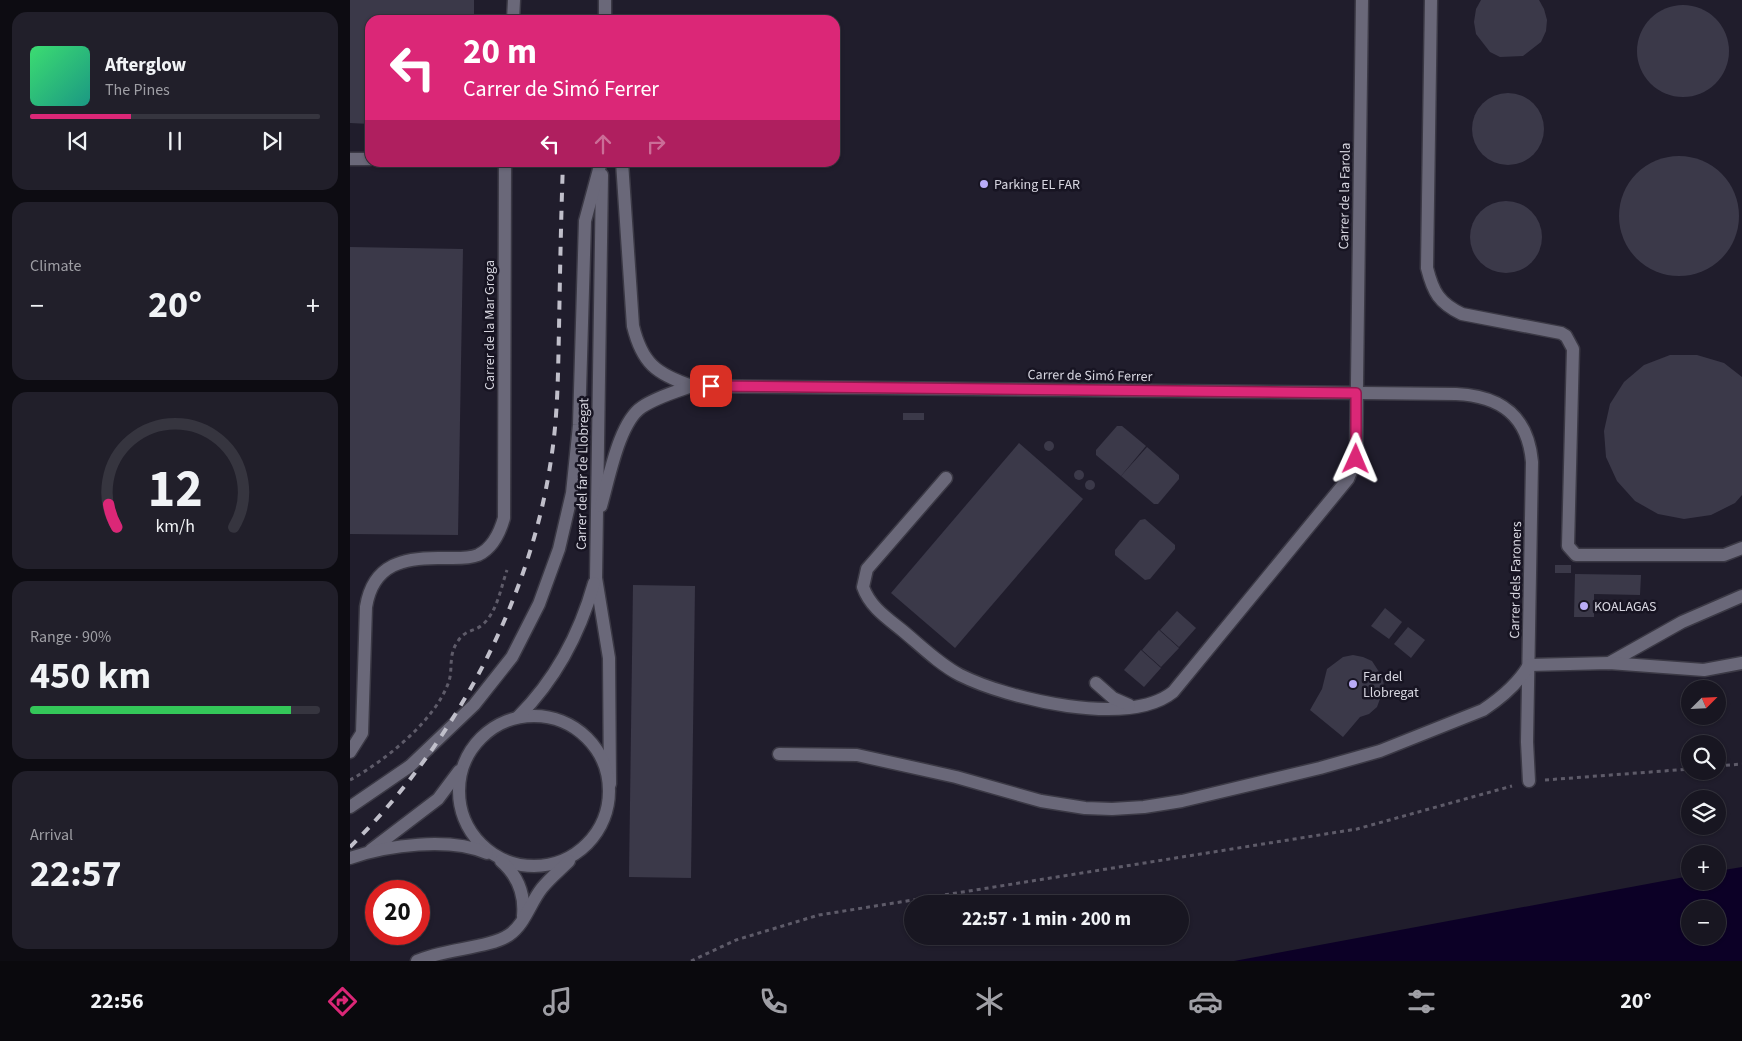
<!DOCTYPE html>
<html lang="en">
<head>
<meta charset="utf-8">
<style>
  :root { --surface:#181621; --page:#211f2a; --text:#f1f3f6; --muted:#9f9fa5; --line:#36353f; --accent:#db2777 }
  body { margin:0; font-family:"Source Sans 3",sans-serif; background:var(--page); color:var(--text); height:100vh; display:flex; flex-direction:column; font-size:19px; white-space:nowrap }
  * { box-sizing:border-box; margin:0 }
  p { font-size:16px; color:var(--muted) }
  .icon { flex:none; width:28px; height:28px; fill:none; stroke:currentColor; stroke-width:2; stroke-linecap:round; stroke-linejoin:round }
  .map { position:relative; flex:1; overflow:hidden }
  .side { display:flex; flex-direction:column; gap:12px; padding:12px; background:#0d0c12; width:350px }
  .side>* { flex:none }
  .top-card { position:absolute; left:15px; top:15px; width:475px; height:152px; border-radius:15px; box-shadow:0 1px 4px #0004,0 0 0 1px var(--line); background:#db2777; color:#fff; overflow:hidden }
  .needle { width:32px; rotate:66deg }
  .buttons { position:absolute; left:1331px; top:680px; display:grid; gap:10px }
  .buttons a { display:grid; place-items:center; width:45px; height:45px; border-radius:50%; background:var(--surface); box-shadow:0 1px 4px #0004,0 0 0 1px var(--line); font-size:25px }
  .speed { position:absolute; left:15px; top:880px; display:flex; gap:10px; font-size:25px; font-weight:700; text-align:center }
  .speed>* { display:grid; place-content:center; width:65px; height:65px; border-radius:50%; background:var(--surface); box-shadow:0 1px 4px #0004,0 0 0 1px var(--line); line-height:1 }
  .speed .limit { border:8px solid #d22; background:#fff; color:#111 }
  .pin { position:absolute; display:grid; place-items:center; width:42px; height:42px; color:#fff; margin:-21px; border-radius:10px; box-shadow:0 2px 8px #0006 }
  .me { position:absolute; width:55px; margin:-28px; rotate:1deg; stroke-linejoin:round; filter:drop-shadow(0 0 4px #0008) }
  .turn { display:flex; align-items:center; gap:18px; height:105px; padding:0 15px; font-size:22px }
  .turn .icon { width:65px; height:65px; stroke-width:2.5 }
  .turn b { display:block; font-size:35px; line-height:42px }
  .lanes { display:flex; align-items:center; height:48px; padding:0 15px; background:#0003; justify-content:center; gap:25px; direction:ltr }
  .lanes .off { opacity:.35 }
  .big { font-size:38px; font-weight:700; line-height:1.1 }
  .side .card { flex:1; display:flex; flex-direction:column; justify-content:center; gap:8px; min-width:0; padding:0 18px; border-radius:15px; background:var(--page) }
  .side .dial { align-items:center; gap:0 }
  .dial svg { height:130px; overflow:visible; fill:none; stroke:var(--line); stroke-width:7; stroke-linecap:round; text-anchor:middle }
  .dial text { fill:var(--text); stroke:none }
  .song { display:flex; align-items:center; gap:15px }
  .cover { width:60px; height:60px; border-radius:8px; background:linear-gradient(135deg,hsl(140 70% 55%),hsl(170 70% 35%)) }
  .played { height:5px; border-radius:2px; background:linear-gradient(90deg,var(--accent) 35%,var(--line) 35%) }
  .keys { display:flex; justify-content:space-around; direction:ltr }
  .heat { display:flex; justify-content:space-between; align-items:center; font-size:28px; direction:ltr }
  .charge { height:8px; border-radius:4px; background:linear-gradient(90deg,#34c759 90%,var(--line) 0) }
  .trip { position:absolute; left:554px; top:895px; width:285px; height:50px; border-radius:25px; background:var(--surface); box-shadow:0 1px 4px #0004,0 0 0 1px var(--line); font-weight:700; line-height:50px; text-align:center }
  .dock { display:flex; height:80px; justify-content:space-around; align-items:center; background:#0a090d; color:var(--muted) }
  .dock .icon { width:35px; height:35px }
  .dock .active { color:var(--accent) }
  .dock b { font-size:22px; color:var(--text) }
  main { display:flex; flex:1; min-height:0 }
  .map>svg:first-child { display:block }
  .water { fill:#0c0026; fill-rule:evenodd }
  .building { fill:#3b3949 }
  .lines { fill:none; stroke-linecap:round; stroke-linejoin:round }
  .minor-casing { stroke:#3b3945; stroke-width:15 }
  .path { stroke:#5e5b69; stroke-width:3; stroke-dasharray:4 4; stroke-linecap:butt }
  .minor { stroke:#6a6879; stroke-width:12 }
  .rail { stroke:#c0bfca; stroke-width:4; stroke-dasharray:9 9; stroke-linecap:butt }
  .route-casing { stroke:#8e194d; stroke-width:12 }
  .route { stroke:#db2777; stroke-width:9 }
  .poi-dot { fill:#b9abf7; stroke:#171422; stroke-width:2 }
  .labels { text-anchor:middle; stroke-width:5; stroke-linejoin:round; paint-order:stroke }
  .poi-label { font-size:14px; fill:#d7d6e0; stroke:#171422; text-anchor:start }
  .street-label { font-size:14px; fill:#d7d6e0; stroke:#171422 }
</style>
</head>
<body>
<main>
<section class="side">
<div class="card">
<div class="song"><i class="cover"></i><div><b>Afterglow</b><p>The Pines</p></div></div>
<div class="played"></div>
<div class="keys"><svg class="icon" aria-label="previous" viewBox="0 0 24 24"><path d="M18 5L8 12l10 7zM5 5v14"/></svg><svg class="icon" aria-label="pause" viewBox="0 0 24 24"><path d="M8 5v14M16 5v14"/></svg><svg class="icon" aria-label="next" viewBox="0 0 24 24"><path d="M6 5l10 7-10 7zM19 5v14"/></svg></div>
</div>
<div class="card"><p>Climate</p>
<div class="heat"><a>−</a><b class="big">20°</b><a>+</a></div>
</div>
<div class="card dial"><svg viewBox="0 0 100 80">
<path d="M14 69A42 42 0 1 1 86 69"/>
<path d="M14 69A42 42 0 0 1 9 55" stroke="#db2777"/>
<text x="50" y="56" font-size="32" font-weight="700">12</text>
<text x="50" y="72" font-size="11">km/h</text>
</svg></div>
<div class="card"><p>Range · 90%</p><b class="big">450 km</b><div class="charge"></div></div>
<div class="card"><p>Arrival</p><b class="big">22:57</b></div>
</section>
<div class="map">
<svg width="1392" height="961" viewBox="0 0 1392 961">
  <rect width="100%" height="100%" fill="#201d2c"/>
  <path class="water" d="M1392,867V961H884L1340,876V881H1368V871ZM1340,909H1368V936H1340Z"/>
  <g class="building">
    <path d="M0,0H124V20H20V124L0,123Z"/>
    <path d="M1131,0H1189L1194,9L1197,20L1196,31L1191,42L1173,56L1150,57L1140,52L1126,34L1124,22L1126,9Z"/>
    <circle cx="1333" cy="51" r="46"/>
    <circle cx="1158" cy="129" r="36"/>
    <circle cx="1329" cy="216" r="60"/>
    <circle cx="1156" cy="237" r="36"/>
    <path d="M0,247L113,249L108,535L0,534Z"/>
    <path d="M1320,355H1347L1374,363L1392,377V495L1385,503L1361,515L1334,519L1308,514L1285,501L1267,481L1256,457L1254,431L1260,404L1274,382L1294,365Z"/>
    <rect x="553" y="413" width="21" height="7"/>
    <path d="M767,426H772L796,446L771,476L746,455V450Z"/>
    <circle cx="699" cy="446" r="5"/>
    <path d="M669,443L733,499L605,648L541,593Z"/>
    <path d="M797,447L829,475V479L808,504H804L771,476Z"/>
    <circle cx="729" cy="475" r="5"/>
    <circle cx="740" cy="485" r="5"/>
    <path d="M795,519L825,545V549L800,579L795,580L765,555V550L790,520Z"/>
    <rect x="1205" y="565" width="16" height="8"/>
    <path d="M1225,574L1291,575L1290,595L1244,594V617H1224Z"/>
    <path d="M283,585L345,586L341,878L279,877Z"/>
    <path d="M1035,608L1052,622L1039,639L1021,626Z"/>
    <path d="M827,611L846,628L829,647L810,630Z"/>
    <path d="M1058,627L1075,640L1061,658L1044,644Z"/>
    <path d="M809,630L829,648L811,667L792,650Z"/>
    <path d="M791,650L811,668L794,687L774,670Z"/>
    <path d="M1003,655L1013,657L1022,661L1033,678L1034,688L1027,707L1019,714L1010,717L993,737L960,710L972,689L977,669L993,657Z"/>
  </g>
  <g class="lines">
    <g class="minor-casing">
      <g id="minor">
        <path d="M1081,0L1077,268C1083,292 1089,303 1112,314L1211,333L1216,336L1223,349L1218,546L1226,555H1374L1392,548"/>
        <path d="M163,20L164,0"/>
        <path d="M255,20V0"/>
        <path d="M0,159H20"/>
        <path d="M272,162L283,326C292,363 306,374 342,386L1106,394C1151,396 1178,416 1182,462L1177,742L1179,781"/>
        <path d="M252,175L246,578L259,658L260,784"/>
        <path d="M596,478L517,569L513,587C520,607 537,618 553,631C571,646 589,664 610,675C658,699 778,728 823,692L998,479L1006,459L1012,0"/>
        <path d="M251,506C259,479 269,422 292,407C307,397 325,392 342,386"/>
        <path d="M1259,663L1332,622L1392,596"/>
        <path d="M746,683L763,698L779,705"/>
        <circle cx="184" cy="791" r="75"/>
        <path d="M168,717C206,679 230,633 244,583"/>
        <path d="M0,752L12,733L16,607C23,563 55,557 94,558C105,558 118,559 128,555C143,548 150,532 154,518L155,162"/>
        <path d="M429,754L507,755L606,777L691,801L735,808L762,809L794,807L832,801L970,768L1030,751L1133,710C1151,698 1168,684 1179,665L1259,663L1354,670L1392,663"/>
        <path d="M0,807L60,766L124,705L162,657L189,604L209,549L222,493L229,425L235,221L251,162"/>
        <path d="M21,850L88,799L109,771"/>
        <path d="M0,858C38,845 99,837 137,853"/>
        <path d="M151,861C167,875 175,894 173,916"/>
        <path d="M67,961C92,949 140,948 159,935C175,924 180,903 192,888C200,878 210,870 219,861"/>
      </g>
    </g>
    <g class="path">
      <path d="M1368,766L1392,764"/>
      <path d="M0,780C35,761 86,720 99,681C103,668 98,655 108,641C116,629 124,632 132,625C147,613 151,587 157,570"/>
      <path d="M1195,780L1340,769"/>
      <path d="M341,961L386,940L469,915L1007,829L1162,786"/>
    </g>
    <use href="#minor" class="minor"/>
    <path class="rail" d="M0,847C104,744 182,600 202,453C208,412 208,370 209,329C210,273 211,218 213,162"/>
  </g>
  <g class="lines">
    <g class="route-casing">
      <path id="route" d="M361,386L1006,393V459"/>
    </g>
    <use href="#route" class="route"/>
  </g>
  <g class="poi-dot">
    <circle cx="634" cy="184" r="5"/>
    <circle cx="1234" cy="606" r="5"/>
    <circle cx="1003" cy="684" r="5"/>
  </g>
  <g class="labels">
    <g class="poi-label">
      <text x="644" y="189">Parking EL FAR</text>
      <text x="1244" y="611">KOALAGAS</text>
      <text x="1013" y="681">Far del<tspan x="1013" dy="16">Llobregat</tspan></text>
    </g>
    <g class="street-label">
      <text transform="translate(994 196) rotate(-89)" y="5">Carrer de la Farola</text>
      <text transform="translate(139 325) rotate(-90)" y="5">Carrer de la Mar Groga</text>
      <text transform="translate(740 375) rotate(1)" y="5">Carrer de Simó Ferrer</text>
      <text transform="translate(232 474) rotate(-89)" y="5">Carrer del far de Llobregat</text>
      <text transform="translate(1165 580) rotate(-89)" y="5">Carrer dels Faroners</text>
    </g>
  </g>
</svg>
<div class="buttons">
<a><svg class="needle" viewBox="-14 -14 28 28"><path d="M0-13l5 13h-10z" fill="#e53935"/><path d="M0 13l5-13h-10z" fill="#9f9fa5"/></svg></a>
<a><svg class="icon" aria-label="search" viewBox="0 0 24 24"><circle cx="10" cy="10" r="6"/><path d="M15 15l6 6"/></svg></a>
<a><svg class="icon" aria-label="layers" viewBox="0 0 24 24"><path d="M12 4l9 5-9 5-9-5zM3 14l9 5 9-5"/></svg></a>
<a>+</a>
<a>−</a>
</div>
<div class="speed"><div class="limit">20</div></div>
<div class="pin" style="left:361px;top:386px;background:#d93025"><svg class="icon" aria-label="arrive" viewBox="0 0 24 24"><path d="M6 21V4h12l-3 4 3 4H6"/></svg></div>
<svg class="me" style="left:1006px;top:459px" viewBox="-20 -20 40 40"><path d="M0-17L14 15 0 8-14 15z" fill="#db2777" stroke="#fff" stroke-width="4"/></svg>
<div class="trip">22:57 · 1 min · 200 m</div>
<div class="top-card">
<div class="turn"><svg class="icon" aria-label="left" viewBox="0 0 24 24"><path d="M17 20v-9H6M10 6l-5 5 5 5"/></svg><div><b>20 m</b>Carrer de Simó Ferrer</div></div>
<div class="lanes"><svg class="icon" aria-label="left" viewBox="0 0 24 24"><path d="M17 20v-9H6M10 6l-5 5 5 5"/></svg><svg class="icon off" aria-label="ahead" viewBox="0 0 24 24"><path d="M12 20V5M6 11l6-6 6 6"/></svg><svg class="icon off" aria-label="right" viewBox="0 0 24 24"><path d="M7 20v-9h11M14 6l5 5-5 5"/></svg></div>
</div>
</div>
</main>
<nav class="dock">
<b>22:56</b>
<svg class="icon active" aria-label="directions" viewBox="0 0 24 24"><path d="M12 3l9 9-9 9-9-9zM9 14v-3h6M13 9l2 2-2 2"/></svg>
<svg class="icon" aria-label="music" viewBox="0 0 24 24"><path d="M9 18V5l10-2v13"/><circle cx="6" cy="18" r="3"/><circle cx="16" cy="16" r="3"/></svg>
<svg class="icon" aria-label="phone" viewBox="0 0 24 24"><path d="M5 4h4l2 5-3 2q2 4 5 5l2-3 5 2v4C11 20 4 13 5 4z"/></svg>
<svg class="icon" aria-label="climate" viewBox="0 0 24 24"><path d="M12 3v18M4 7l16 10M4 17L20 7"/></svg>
<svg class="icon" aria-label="car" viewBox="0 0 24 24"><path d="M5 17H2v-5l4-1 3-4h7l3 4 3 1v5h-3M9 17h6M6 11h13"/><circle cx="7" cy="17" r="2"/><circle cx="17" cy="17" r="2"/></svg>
<svg class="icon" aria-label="filters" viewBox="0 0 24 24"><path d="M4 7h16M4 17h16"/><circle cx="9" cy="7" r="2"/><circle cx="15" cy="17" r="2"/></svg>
<b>20°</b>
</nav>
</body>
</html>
